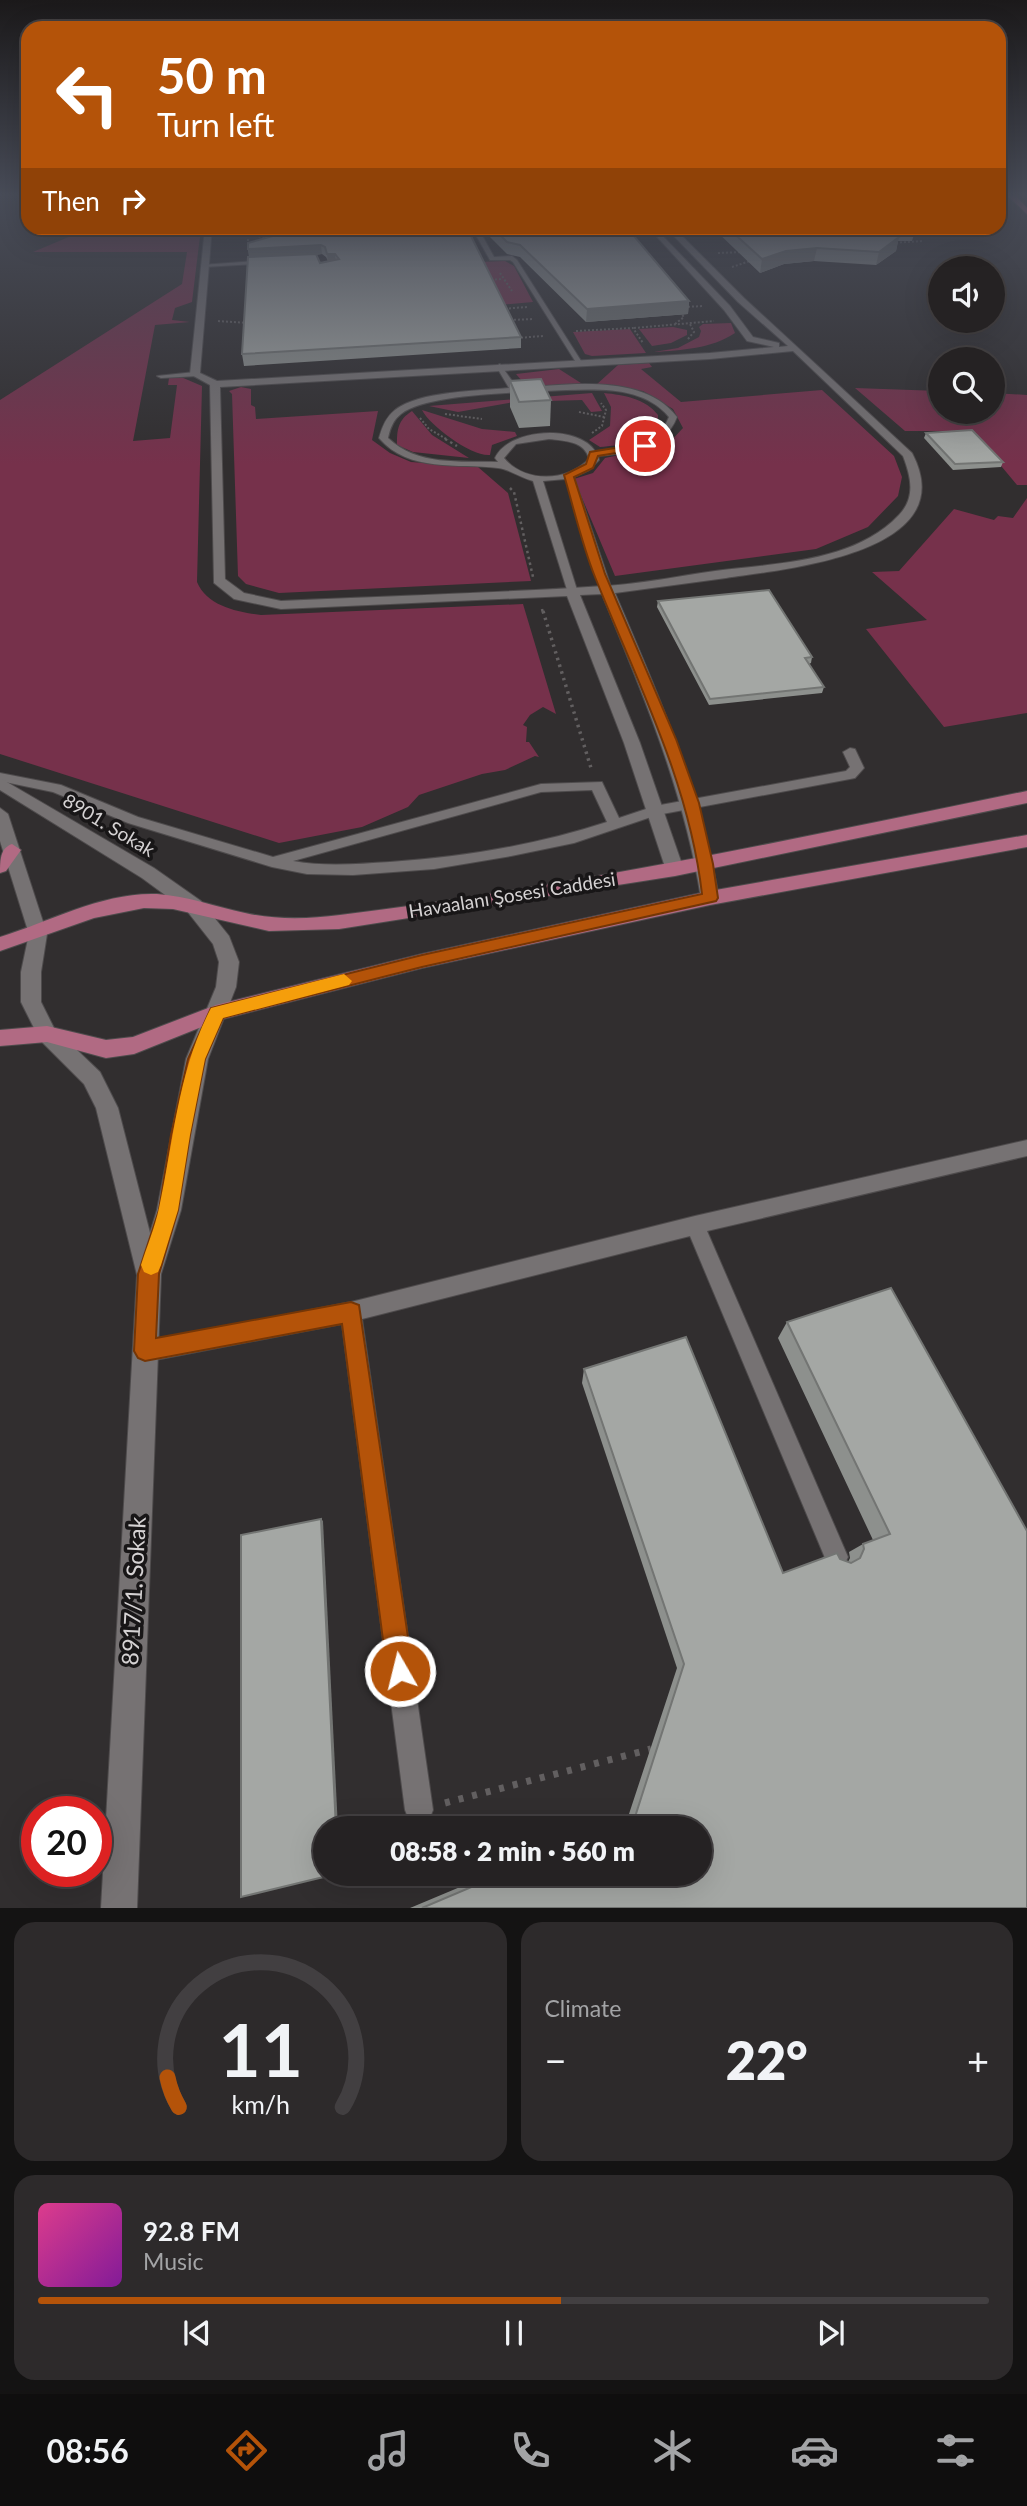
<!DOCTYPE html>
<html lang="en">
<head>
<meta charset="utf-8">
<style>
  :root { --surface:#252223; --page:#2d2a2b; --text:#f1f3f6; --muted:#a3a4a6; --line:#423f41; --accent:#b45309 }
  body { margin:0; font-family:Lato,sans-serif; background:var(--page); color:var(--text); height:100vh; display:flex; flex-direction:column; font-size:26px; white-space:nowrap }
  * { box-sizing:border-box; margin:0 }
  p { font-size:23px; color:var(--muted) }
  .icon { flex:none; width:38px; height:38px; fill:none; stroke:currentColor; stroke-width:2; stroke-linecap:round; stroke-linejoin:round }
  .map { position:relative; height:1908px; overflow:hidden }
  .sheet { display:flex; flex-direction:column; gap:14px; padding:14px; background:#141313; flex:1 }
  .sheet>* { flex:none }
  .hud { position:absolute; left:21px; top:21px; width:985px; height:214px; border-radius:21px; box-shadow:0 7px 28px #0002,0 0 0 2px var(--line); background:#b45309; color:#fff; overflow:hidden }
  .buttons { position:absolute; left:928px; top:256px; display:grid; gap:14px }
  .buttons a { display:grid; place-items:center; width:77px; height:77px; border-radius:50%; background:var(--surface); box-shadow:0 7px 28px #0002,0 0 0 2px var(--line); font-size:35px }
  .speed { position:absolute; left:21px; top:1796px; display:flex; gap:14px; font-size:35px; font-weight:700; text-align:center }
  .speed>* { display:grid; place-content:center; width:91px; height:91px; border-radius:50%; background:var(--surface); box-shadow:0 7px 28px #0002,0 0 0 2px var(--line); line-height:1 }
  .speed .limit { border:10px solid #d22; background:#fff; color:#111 }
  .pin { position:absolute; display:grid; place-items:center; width:60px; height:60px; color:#fff; margin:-30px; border:4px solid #fff; border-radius:50%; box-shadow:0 2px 7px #0007 }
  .me { position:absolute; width:77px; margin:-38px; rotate:352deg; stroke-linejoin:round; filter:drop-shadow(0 0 5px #0008) }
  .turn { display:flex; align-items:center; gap:24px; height:147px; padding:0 21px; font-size:32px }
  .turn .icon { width:91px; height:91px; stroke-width:2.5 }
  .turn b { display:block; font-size:49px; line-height:60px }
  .then { display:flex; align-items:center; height:66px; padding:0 21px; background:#0003; gap:14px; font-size:26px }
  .big { font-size:52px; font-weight:800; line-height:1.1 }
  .sheet .widget { flex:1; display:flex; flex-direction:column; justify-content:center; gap:10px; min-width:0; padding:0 24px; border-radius:21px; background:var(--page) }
  .sheet .dial { align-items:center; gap:0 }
  .dial svg { height:182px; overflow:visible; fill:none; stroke:var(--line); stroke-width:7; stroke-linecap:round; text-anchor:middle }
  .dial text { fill:var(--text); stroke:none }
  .song { display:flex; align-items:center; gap:21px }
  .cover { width:84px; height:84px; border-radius:10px; background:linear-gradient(135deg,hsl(330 70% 55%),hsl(290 70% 35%)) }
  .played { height:7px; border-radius:4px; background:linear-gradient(90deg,var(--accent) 55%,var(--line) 55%) }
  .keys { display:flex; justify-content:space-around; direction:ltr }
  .heat { display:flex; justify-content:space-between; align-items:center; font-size:38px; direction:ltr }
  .sheet .tiles { flex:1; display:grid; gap:14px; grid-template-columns:1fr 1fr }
  .widget:last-child { grid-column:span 2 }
  .trip { position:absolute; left:313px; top:1816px; width:399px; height:70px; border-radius:35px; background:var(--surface); box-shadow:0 7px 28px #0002,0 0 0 2px var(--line); font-weight:800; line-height:70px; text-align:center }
  .tabs { display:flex; height:112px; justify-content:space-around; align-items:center; background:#0f0e0e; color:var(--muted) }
  .tabs .icon { width:49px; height:49px }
  .tabs .on { color:var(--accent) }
  .tabs b { font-size:32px; color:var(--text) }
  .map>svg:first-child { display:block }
  .green { fill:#76314b }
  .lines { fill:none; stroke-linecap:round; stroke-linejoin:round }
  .service-casing { stroke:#4e4b4c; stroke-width:2 }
  .tertiary-casing { stroke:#4e4b4c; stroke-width:2 }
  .primary-casing { stroke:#4e4b4c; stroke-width:2 }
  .motorway-casing { stroke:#4e4b4c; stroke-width:2 }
  .path-far3 { stroke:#625f60; stroke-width:2; stroke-dasharray:2 2; stroke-linecap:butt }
  .path-far2 { stroke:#625f60; stroke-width:2.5; stroke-dasharray:2.5 3.5; stroke-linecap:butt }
  .path-far1 { stroke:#625f60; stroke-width:3.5; stroke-dasharray:2.5 4.5; stroke-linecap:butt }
  .path { stroke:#625f60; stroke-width:7; stroke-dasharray:5 9; stroke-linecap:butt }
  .service { fill:#767273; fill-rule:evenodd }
  .tertiary { fill:#767273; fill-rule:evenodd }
  .primary { fill:#b16a83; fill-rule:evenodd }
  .motorway { fill:#d8648e; fill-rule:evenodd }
  .wall { fill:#8d908d; fill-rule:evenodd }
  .shaded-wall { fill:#737573 }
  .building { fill:#a4a7a4; stroke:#737573; stroke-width:2 }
  .route { fill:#b45309; stroke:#753606; stroke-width:2 }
  .slow { fill:#f59e0b }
  .labels { text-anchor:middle; stroke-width:7; stroke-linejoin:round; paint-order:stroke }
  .street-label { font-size:19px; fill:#d5d2d3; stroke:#181617 }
  .near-street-label { font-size:23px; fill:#d5d2d3; stroke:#181617 }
</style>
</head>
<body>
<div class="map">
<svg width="1027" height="1908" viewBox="0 0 1027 1908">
  <rect width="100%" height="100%" fill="#312e2f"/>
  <g class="green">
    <path d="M90,228H201L192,302L175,308L172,320L190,322L155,325L133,441L170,438L177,385H168L169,378L181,377L202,386L197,582C207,606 237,612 261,615L523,604L556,714L543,707L530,715L523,725L527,727L526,742H529L539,757L535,756L505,770L482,774L419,795L408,807L362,827L279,843L0,754V400L182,284L187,252H33Z"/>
    <path d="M505,261L514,266L533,302L500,305L479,262Z"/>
    <path d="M731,323L735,333C711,349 682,350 654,352L678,348L699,337L701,331L699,327L703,324Z"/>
    <path d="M673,327L687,330V335L671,343L652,346L639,329Z"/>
    <path d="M630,329L646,353L592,356L585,354L573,332Z"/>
    <path d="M649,363L652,367L641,369L681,402L822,390L894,456L902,477L898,496L868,527L816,549L615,576L574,479L593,473L605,458L667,445L683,428L673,409L643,391L596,385L618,365Z"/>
    <path d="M559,369L584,385L528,388L516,374Z"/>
    <path d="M241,387L251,389V405L255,407L256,419L378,411L372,440L390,453L411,462L478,467L508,493L531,581L279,593L246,584L238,576L232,394L229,391Z"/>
    <path d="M855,388L940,391V411H992V393L1027,395V485H1017L972,431H905Z"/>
    <path d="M592,393L602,411L591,412L582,400L514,402L458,412L429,406Z"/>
    <path d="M604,393C624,395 646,399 658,415V425C646,444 620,445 600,447L589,440L610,426L611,407Z"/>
    <path d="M422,410L482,429L515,432L517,436L492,445L490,455C472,457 430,426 422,410Z"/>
    <path d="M412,411L432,435L469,458L413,452L397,445C397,429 398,420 412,411Z"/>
    <path d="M1027,498V713L944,727L866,629L927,620L872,572L899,571L954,509L994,520L998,516L1013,518Z"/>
  </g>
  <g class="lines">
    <g class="service-casing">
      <g id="service">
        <path d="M472,228H478L494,257L512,256L517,260L583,364H577L513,262L510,260H490Z"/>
        <path d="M269,260L271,263L204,267L201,265Z"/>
        <path d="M500,364L517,388C566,385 643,372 677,417C663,452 631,453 598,456L599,460L589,470L574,477L612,590L611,592L602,590L566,479L543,481L578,593L573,596L568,593L533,481C521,478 509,469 498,468C457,463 409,473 379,438C382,427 386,417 395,410C419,391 479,391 509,388L496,366ZM545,391C585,390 640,382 669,417C656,449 625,448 595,451C577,424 509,428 495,458L498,462C460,461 417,466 388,438C390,429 393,420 401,414C426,394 513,393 545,391ZM549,439C565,441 585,441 589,459C567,482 525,483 504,458L516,444Z"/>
        <path d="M195,372L198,376L161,378L157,376Z"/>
        <path d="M850,748L855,749L864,768L855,778L850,779L657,815L574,843L511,856L434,869L353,875L307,874L272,867L128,823L53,792L0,781V773L61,785L138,817L273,857L541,784L602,782L619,818L655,806L846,771L850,767L843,752ZM592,790L607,822C537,845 463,857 390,862C358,864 325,867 293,861L541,792Z"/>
        <path d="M1027,1140V1156L707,1231L848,1557L844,1565L836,1569L828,1565L690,1236L362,1319L433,1810L429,1820L419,1824L409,1820L405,1810L342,1324L145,1362L138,1358L134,1351L138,1344L351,1302L695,1216Z"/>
      </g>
    </g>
    <g class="tertiary-casing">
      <g id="tertiary">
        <path d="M205,228H212L200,373L217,381L710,353L774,347L747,341L724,310L649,228H655L730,306L753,337L779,343V347L788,346L738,302L666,228H674L744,298L912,453C965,553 786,569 726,578C689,583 652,588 615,593C658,693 700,790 719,898L716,903H704L701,898C684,791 643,694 602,594L580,595L640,743L684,870L681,874H669L666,870L624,743L567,596L281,609L234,599L214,583L210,385L190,374ZM793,351L903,456C911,477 916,497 899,515C854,563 774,563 715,571C678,576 641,584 604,586C497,593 389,596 281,601L244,593L225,579L220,387L710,359Z"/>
        <path d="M0,778L154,868L201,901L229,936L239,962L236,987L208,1059L181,1210L161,1274L137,1908H101L137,1275L96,1108L84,1084L40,1040L21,1002V972L29,934L0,841V808L8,814L47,934L41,972V1002L54,1028L100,1072L118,1108L150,1233L157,1210L186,1059L216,987L219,962L213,944L187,911L142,878L0,790Z"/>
      </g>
    </g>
    <g class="primary-casing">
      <g id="primary">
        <path d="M1027,791V803L675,876L339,929L269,931L173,909L144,908L94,918L0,951V937C51,921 103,892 157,894C188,896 216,907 245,913C276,920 309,919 340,915C571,887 799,838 1027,791Z"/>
        <path d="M1027,835V847L710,905L422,968L219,1020L134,1054L106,1058L47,1042L0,1046V1030L47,1026L106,1040L133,1037L216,1005L422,954L710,891Z"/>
        <path d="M12,844L21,850L6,871L0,873C0,861 0,848 12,844Z"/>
      </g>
    </g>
    <g class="motorway-casing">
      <path id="motorway" d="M1008,196H1016L1027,208V214Z"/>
    </g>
    <g class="path-far3">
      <path d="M236,228L269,240"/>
      <path d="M892,243L923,241"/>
      <path d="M248,249V234L269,228"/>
      <path d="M718,253L741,252"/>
      <path d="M732,267L753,260"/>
      <path d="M500,273L512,291"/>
      <path d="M487,280L503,279"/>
      <path d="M684,307L704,306"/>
      <path d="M501,309L527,307"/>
      <path d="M510,320L533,319"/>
      <path d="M218,321L248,323"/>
      <path d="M675,324L684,317L679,311"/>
      <path d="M634,328L714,321"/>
      <path d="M576,331L633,328L643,343"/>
      <path d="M517,338L543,336"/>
      <path d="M688,339L694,332L690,324"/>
      <path d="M579,412L604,417"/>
      <path d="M445,414L482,419"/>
      <path d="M420,418L429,429L448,440"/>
      <path d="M592,433L602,426L606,410L601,403"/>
    </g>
    <g class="path-far2">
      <path d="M445,439L457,446"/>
      <path d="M510,488L514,492L533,577"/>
      <path d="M542,609L543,613"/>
    </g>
    <path class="path-far1" d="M543,611L591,768"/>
    <path class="path" d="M445,1803L651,1749"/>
    <use href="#service" class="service"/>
    <use href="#tertiary" class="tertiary"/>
    <use href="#primary" class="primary"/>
    <use href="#motorway" class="motorway"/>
  </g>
  <g class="wall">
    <path d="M254,228H467L521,337V348L244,366L242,354L249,257L248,249L269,237L255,233ZM322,254L326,257L328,261L320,263L316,255Z"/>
    <path d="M481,228H632L635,238L689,301L688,314L586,322L520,257L507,254Z"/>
    <path d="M713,228H916L912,241H898L896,251L876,265L814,261L784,264L760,273Z"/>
    <path d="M510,381L551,400L550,426L519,428L510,407Z"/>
    <path d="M926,433L1003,462L1001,467L953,470L924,438Z"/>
    <path d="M658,601L812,657L811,663L809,664L824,687L822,693L709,705L657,607Z"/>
    <path d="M787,1322L1027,1531V1908H410L491,1874H700V1829H601L628,1817L677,1668L582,1383L584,1369L783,1573L840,1559L848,1562L850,1558L849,1552L863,1544L873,1540L778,1338Z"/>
  </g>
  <g class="shaded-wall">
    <path d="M899,237L896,251L876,265L879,252Z"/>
    <path d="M321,245L322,254L250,259L248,249Z"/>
    <path d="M817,248L814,261L784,264L760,273L762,259L786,251Z"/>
    <path d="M327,254H335L336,263L328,264Z"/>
    <path d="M689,301L688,314L586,322L587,309Z"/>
    <path d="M321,1519L323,1521L338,1829H336Z"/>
  </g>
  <g class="building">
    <path d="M266,228H467L521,337L242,354L248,257L316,254L320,263L339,259L335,254H327L325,247L321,245L248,249V243L284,233Z"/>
    <path d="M493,228H632L636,233L633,235L689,301L587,309L520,245L507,242Z"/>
    <path d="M728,228H916L887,229L899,237L879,252L817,248L786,251L762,259Z"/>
    <path d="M541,379L551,400L519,402L510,381Z"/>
    <path d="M972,430L1003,462L955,464L926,433Z"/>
    <path d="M769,590L812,657L805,658L824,687L710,699L658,601Z"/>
    <path d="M891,1288L1027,1531V1908H422L502,1874H700V1829H612L634,1820L684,1664L584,1369L686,1337L783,1573L837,1553L840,1559L851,1563L860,1558L864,1549L863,1544L890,1534L787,1322Z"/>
    <path d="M321,1519L336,1829H326V1874H336L241,1897V1535Z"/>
  </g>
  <linearGradient id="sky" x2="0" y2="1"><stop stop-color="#1b191a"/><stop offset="0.42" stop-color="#484c58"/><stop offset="1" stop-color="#484c58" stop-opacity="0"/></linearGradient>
  <rect width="1027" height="464" fill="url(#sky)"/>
  <path class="route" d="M645,443L648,444V448L598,456L593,468L574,477L605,574L676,739L699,803L713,864L718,898L716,901L422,967L223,1018L205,1059L190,1135L178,1210L159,1274L156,1338L351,1302L359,1305L413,1671L410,1680L400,1684L391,1680L387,1671L342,1324L145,1361L138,1358L134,1351L138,1274L159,1210L171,1135L188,1059L211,1008L422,955L702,894C689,781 637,682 595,577C582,545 574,509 564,475L586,464L590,452Z"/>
  <path class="slow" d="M344,974L352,981L349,985L223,1018L205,1059L190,1135L178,1210L161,1265L158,1272L151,1275L144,1272L141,1265C147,1246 155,1227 159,1208C174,1139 178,1071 211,1008Z"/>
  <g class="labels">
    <g class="street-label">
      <text transform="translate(109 825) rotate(31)" y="7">8901. Sokak</text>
      <text transform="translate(512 895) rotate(-9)" y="7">Havaalanı Şosesi Caddesi</text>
    </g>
    <g class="near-street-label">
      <text transform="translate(134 1591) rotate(-87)" y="8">8917/1. Sokak</text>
    </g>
  </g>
</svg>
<div class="buttons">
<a><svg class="icon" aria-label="sound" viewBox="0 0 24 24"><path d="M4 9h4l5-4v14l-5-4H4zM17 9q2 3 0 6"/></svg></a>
<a><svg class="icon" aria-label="search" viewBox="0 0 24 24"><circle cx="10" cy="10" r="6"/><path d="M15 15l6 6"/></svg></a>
</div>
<div class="speed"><div class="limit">20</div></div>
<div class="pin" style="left:645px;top:446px;background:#d93025"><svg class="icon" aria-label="arrive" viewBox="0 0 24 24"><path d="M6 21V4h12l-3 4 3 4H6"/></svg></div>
<svg class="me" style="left:400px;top:1671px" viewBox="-20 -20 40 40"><circle r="17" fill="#b45309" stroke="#fff" stroke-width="3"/><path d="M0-11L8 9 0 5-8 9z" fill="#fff"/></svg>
<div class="trip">08:58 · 2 min · 560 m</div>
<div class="hud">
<div class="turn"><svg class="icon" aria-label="left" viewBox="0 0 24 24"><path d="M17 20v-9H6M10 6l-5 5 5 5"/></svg><div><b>50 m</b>Turn left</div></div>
<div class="then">Then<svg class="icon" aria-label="right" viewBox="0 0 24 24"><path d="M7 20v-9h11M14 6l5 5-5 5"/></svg></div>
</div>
</div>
<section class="sheet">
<div class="tiles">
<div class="widget dial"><svg viewBox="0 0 100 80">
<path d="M14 69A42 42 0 1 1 86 69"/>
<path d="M14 69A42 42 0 0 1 9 56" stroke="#b45309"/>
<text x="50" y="56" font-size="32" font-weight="700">11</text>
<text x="50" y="72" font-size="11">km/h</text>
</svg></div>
<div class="widget"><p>Climate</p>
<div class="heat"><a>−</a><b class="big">22°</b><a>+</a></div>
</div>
<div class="widget">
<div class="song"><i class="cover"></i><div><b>92.8 FM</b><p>Music</p></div></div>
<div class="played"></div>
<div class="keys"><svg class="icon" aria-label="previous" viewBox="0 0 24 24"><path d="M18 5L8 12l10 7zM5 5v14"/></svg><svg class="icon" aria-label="pause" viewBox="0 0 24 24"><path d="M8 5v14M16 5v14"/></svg><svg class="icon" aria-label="next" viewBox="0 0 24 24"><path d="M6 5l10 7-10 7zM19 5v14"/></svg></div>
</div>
</div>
</section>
<nav class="tabs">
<b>08:56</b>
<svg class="icon on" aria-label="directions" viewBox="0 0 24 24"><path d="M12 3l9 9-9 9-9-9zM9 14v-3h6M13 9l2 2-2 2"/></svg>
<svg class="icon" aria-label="music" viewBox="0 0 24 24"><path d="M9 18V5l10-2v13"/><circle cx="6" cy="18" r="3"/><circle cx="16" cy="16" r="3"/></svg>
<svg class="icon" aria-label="phone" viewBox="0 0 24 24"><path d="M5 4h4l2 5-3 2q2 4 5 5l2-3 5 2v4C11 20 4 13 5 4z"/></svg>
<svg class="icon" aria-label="climate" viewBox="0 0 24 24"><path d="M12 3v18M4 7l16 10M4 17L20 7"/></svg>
<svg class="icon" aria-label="car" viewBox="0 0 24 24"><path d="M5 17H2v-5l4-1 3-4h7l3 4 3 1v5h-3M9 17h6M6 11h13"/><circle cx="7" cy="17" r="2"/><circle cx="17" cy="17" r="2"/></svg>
<svg class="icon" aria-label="filters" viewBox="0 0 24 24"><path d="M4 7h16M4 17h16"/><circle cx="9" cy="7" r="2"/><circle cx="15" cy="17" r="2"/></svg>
</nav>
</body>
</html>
